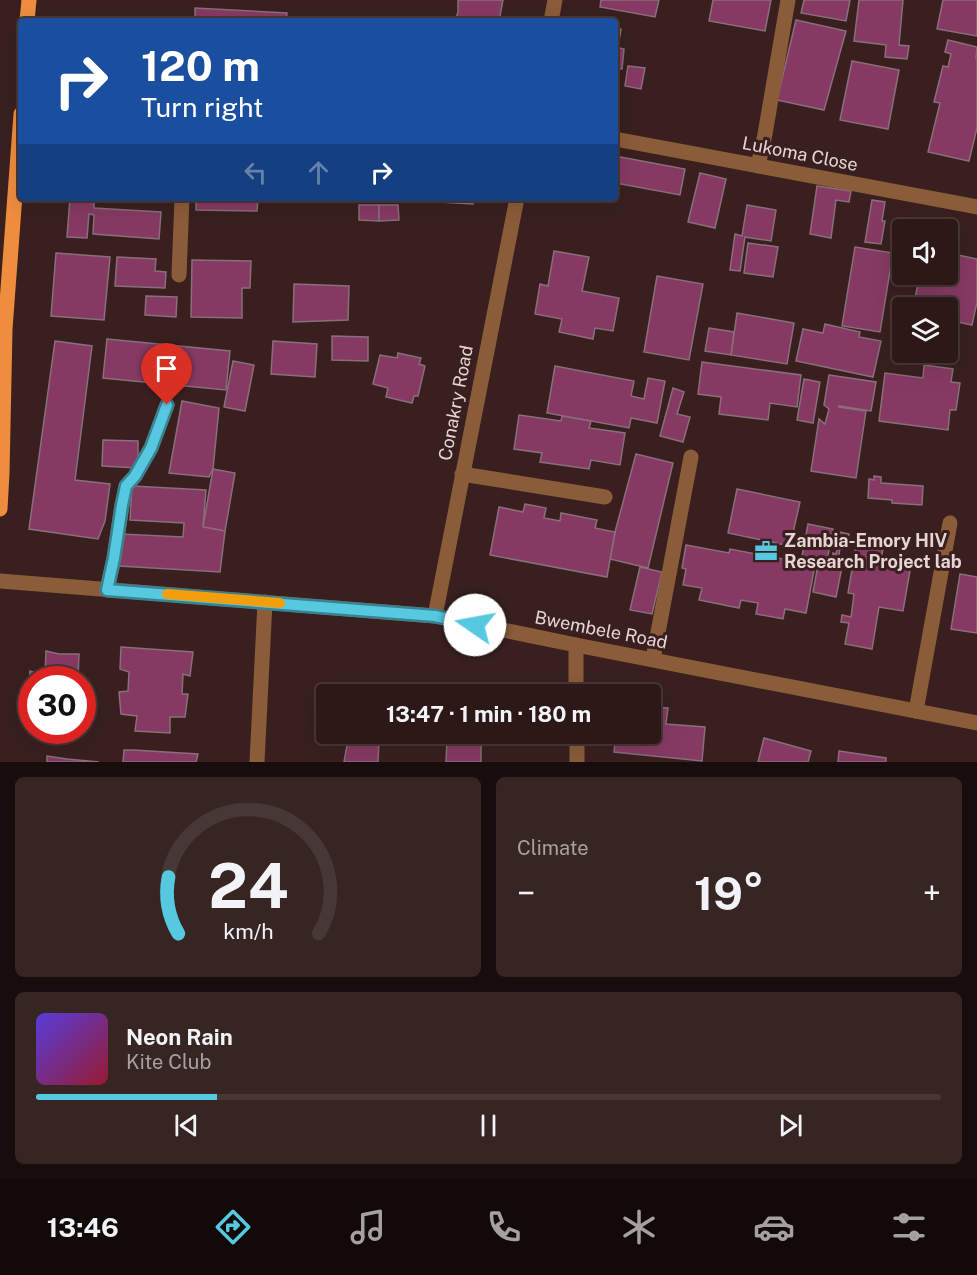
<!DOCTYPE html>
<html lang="en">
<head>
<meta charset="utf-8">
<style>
  :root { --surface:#2b1817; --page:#372524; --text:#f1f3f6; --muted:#a6a0a1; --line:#473736; --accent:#56c9e1 }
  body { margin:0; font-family:"Public Sans",sans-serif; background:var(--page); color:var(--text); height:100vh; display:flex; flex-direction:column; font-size:22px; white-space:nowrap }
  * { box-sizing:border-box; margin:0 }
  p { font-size:20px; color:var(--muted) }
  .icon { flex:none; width:33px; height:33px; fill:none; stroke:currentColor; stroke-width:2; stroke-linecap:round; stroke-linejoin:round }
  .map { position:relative; height:762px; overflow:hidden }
  .drawer { display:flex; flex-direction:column; gap:15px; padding:15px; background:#180d0d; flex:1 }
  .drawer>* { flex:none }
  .hud { position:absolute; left:18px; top:18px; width:600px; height:183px; border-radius:6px; box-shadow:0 6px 24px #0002,0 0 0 2px var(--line); background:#1a4fa0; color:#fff; overflow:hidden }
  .fabs { position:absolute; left:892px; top:219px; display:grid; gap:12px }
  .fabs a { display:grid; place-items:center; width:66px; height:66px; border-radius:6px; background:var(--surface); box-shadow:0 6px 24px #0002,0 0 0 2px var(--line); font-size:30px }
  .speed { position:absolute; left:18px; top:666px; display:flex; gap:12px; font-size:30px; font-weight:700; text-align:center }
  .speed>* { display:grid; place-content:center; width:78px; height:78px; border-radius:50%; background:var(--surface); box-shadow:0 6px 24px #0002,0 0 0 2px var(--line); line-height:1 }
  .speed .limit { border:9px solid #d22; background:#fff; color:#111 }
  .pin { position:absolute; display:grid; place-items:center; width:51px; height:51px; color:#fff; margin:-62px -26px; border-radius:50% 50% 50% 0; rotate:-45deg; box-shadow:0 0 6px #0007 }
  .pin .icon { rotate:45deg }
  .me { position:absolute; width:66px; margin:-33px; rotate:282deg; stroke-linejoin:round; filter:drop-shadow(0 0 4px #0008) }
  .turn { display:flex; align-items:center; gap:21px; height:126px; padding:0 24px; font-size:27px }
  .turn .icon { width:78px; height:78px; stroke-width:2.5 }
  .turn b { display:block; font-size:42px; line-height:51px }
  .lanes { display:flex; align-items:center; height:57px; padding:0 24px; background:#0003; justify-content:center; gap:30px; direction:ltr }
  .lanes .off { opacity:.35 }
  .big { font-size:45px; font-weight:700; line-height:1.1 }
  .drawer .card { flex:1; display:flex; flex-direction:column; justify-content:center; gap:9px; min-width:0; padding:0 21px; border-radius:9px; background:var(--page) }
  .drawer .dial { align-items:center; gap:0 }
  .dial svg { height:156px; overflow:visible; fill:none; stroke:var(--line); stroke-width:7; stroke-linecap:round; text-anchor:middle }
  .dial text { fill:var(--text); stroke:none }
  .song { display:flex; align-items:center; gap:18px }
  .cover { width:72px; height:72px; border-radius:9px; background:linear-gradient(135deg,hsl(250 70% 55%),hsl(350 70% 35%)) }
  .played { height:6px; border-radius:3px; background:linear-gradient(90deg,var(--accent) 20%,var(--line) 20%) }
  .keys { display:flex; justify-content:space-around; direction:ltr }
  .heat { display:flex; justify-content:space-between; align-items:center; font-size:33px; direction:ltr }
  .drawer .tiles { flex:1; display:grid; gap:15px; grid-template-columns:1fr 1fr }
  .card:last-child { grid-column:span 2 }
  .trip { position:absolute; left:316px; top:684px; width:345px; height:60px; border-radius:6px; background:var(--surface); box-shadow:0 6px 24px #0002,0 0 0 2px var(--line); font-weight:700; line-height:60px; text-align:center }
  .menu { display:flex; height:96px; justify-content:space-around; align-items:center; background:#110a09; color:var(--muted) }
  .menu .icon { width:42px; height:42px }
  .menu .current { color:var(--accent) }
  .menu b { font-size:27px; color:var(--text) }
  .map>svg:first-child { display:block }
  .building { fill:#863a63; stroke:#896e7b; stroke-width:1.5 }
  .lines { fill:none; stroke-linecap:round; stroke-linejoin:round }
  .minor { stroke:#8b5c3a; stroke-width:15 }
  .major { stroke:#ef8d3f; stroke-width:15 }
  .route-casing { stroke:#388392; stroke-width:15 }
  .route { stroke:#56c9e1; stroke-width:10 }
  .slow { stroke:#f59e0b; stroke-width:10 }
  .labels { text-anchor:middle; stroke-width:6; stroke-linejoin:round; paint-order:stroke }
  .street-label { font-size:18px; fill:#e6d5d4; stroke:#39201f }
  .poi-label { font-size:18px; font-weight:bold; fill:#e6d5d4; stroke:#39201f; text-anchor:start }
</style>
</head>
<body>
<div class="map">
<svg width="977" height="762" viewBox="0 0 977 762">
  <rect width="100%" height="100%" fill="#39201f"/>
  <g class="building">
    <path d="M458,0H503L499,21H455L458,12Z"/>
    <path d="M601,0H659L655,17L600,7Z"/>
    <path d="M713,0H771L765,31L709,21Z"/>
    <path d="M804,0H850L846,21L801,13Z"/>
    <path d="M859,0H903L899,45L909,46L907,59L885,57L886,45L854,41Z"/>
    <path d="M943,0H977V36L937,29Z"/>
    <path d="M195,8L287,13L286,21H195Z"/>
    <path d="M796,20L846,31L824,110L777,100Z"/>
    <path d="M615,28L621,29L618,47L615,46Z"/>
    <path d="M948,40L977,47L976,58H977V128L969,161L928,152L940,103L934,102L943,66L948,67L951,54L945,52Z"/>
    <path d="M615,47L624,49L622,69L615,68Z"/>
    <path d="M852,61L899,70L888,129L840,120Z"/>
    <path d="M628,66L645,68L641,89L625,86Z"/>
    <path d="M615,156L685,169L680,195L615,183Z"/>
    <path d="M700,173L726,179L715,228L688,222Z"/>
    <path d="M817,186L851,191L849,202L836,200L831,238L810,234Z"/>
    <path d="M70,198H94V208L161,212L159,239L93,234L94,215L89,214L87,238L67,237Z"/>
    <path d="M196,198H258L257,211L196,210Z"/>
    <path d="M368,198H474L473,204Z"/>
    <path d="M872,200L885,202L882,221H885L881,244L865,242Z"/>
    <path d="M359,205H379V221L359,220Z"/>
    <path d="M379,205H398L399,220L379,221Z"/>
    <path d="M747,205L776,210L771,241L745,237L740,271L730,270L735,234L742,236Z"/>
    <path d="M748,243L778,247L773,277L744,273Z"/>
    <path d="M855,247L893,253L880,332L842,326Z"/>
    <path d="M554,251L589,257L582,291L619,298L613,331L595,328L593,339L559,332L562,319L535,314L540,284L548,286Z"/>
    <path d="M56,253L110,257L104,320L51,316Z"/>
    <path d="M958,255L977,259V302L972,325L948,320V308H913L920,274H948V267L955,268Z"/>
    <path d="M117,257L156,259L155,271L166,272L165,288L115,286Z"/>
    <path d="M192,260L251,261L250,288H242V318L191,317Z"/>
    <path d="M657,276L703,284L689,360L644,352Z"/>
    <path d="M294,284L349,286L348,320L293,322Z"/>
    <path d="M146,296L177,297L176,317L145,315Z"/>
    <path d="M737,313L794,323L787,364L731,355Z"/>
    <path d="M825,324L860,332L859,337L881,341L873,377L796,361L803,329L823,333Z"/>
    <path d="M709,328L734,332L731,355L705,351Z"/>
    <path d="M332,336L368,337V361L332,360Z"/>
    <path d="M107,339L230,351L226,390L103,378Z"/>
    <path d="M55,341L92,346L75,480L110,484L105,521L98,539L29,529Z"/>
    <path d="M273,341L317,344L315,377L271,374Z"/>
    <path d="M398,353L421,358L419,364L425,366L418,396H414L412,403L386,397L388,388L373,384L380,355L397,358Z"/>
    <path d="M233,361L254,365L245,411L224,407Z"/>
    <path d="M702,362L801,375L797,407L770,403L768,420L719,414L721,397L698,394Z"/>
    <path d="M924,365L953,369L951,382L960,383L956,410H950L948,430L879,421L885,373L923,378Z"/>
    <path d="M555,366L634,381L631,396L644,399L648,378L665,381L657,423L631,418L629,428L547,413Z"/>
    <path d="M829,375L876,382L871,411L839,406V407L866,411L856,478L811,471L819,419L825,424L829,409L824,405Z"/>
    <path d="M804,379L820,382L813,423L797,420Z"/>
    <path d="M673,388L684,392L677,414L690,417L683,442L660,436Z"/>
    <path d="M182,401L219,408L213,469L209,477L169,473Z"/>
    <path d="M519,415L561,421L562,416L591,421L589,428L625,433L620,465L591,460L589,469L540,462L542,453L514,449Z"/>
    <path d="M103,440L138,441V468L102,466Z"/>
    <path d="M636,454L673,463L648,568L610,559L615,532Z"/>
    <path d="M213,469L235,473L225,531L203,527Z"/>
    <path d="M874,476L881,477V483L923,486L922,505L892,503V500L868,498L869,479L874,480Z"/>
    <path d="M132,486L206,490L203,527L225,531L220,572L119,566L121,534L183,537L184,523L130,520Z"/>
    <path d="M737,489L800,502L790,546L728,533Z"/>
    <path d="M525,504L546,508L544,518L560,521L561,513L597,520L595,528L615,532L607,577L490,555L499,507L523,512Z"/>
    <path d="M808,524L833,529L826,566L833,567L831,566L833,553L836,554L837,549L831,548L835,531L849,534L846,549L840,548L838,561L843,562L836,597L813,592L818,565L801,562Z"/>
    <path d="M858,534L869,536L868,541L884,543L881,560L911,565L903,611L879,607L872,649L845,644L849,623L841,622L842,615L851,617L854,594L848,593Z"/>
    <path d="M686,545L729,553L730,549L815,565L806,613L785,609L783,619L756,614L758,603L741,600L739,608L699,600L702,588L683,585L686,569L682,568Z"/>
    <path d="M640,567L662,572L652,614L630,610Z"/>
    <path d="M960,574L977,577V633L951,629Z"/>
    <path d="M121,647L193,652L190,676L183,674L182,694H188L185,717H170V733L135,731L137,716L121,714L119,692L128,691L129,672L120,669Z"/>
    <path d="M46,651L59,654H79L78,679L88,680L87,712L82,711V680H32V708L28,707L30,671L45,676Z"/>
    <path d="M651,707L668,708L666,724L705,727L702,761L614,752L616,734H651Z"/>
    <path d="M349,734H390L389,738L379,741L378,762H344Z"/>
    <path d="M437,734H481V762H446L447,740H437Z"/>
    <path d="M764,738L811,751L808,762H758Z"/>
    <path d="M124,750H133L198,754L196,762H123Z"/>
    <path d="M839,751L886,758V762H838Z"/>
    <path d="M47,756L67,759L99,762H47Z"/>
  </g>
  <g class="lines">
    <g class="minor">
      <path d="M551,21L555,0"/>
      <path d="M615,139L977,207"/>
      <path d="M758,166L765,134L788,0"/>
      <path d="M179,275L182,198"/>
      <path d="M462,474L605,497"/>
      <path d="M0,581L435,616L576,645L977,723"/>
      <path d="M107,590L114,558L122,505L126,486L135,476L151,448L167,405"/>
      <path d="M435,616L517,198"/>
      <path d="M576,645V694"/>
      <path d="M653,659L691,457"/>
      <path d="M916,711L950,523"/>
      <path d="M577,734V762"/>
      <path d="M257,762L265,602"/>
    </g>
    <g class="major">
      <path d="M27,21L29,0"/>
      <path d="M0,509L2,473L5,329L21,114"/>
    </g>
  </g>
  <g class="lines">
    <g class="route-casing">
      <path id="route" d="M167,405L151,448L135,476L126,486L122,505L114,558L107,590L435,616L475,625"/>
    </g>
    <use href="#route" class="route"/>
    <path class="slow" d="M167,594L280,603"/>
  </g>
  <defs>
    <g id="office-bare" transform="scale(1.8)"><path d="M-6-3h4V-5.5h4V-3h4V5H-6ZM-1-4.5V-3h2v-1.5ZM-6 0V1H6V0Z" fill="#56c9e1" stroke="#39201f" stroke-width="2.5" paint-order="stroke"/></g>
  </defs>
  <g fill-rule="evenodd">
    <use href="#office-bare" x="766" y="551"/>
  </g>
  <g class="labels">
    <g class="street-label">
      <text transform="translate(800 154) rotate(11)" y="6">Lukoma Close</text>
      <text transform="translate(456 403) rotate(-79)" y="6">Conakry Road</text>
      <text transform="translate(601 630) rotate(11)" y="6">Bwembele Road</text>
    </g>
    <g class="poi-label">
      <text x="784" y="547">Zambia-Emory HIV<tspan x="784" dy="21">Research Project lab</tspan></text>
    </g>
  </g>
</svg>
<div class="fabs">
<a><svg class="icon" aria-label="sound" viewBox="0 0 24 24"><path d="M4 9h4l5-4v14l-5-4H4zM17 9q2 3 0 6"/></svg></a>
<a><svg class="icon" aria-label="layers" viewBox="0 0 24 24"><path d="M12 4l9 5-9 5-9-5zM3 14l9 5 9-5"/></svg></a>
</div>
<div class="speed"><div class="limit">30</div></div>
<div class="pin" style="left:167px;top:405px;background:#d93025"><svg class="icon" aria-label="arrive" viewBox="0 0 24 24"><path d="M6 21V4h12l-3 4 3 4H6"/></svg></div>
<svg class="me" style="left:475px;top:625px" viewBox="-20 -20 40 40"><circle r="19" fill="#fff"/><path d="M0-13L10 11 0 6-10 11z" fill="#56c9e1"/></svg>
<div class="trip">13:47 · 1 min · 180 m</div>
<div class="hud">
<div class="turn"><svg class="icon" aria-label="right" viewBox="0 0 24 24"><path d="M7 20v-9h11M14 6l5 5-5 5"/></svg><div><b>120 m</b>Turn right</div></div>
<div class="lanes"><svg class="icon off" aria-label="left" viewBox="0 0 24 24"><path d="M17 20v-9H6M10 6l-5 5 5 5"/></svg><svg class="icon off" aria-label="ahead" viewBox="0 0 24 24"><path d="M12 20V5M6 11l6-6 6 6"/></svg><svg class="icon" aria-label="right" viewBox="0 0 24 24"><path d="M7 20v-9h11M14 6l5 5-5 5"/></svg></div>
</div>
</div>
<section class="drawer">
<div class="tiles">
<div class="card dial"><svg viewBox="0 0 100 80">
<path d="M14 69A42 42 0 1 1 86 69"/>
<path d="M14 69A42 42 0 0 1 9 40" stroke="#56c9e1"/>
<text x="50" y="56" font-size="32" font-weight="700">24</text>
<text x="50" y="72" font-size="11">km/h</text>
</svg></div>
<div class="card"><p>Climate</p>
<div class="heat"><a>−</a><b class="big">19°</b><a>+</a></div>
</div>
<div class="card">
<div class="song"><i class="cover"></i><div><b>Neon Rain</b><p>Kite Club</p></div></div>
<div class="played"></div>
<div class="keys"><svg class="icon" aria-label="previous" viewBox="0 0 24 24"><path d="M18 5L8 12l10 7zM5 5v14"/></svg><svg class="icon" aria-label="pause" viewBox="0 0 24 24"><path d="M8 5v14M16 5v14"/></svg><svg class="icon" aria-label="next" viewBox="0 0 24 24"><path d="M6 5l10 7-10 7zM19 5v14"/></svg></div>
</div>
</div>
</section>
<nav class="menu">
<b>13:46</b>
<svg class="icon current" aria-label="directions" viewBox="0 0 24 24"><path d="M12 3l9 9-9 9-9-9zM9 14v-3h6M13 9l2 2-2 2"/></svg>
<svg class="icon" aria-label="music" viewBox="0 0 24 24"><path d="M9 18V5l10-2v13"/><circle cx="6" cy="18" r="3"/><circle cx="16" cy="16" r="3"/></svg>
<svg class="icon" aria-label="phone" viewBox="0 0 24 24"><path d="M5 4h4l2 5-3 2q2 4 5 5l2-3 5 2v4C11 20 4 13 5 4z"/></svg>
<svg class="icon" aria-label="climate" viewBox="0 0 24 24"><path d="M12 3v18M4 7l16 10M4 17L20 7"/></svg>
<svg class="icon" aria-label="car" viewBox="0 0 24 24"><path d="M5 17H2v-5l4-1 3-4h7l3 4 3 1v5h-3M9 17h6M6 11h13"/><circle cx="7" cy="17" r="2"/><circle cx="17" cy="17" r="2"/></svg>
<svg class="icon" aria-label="filters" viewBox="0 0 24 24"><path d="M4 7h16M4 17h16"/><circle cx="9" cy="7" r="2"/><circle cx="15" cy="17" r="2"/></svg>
</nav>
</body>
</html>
